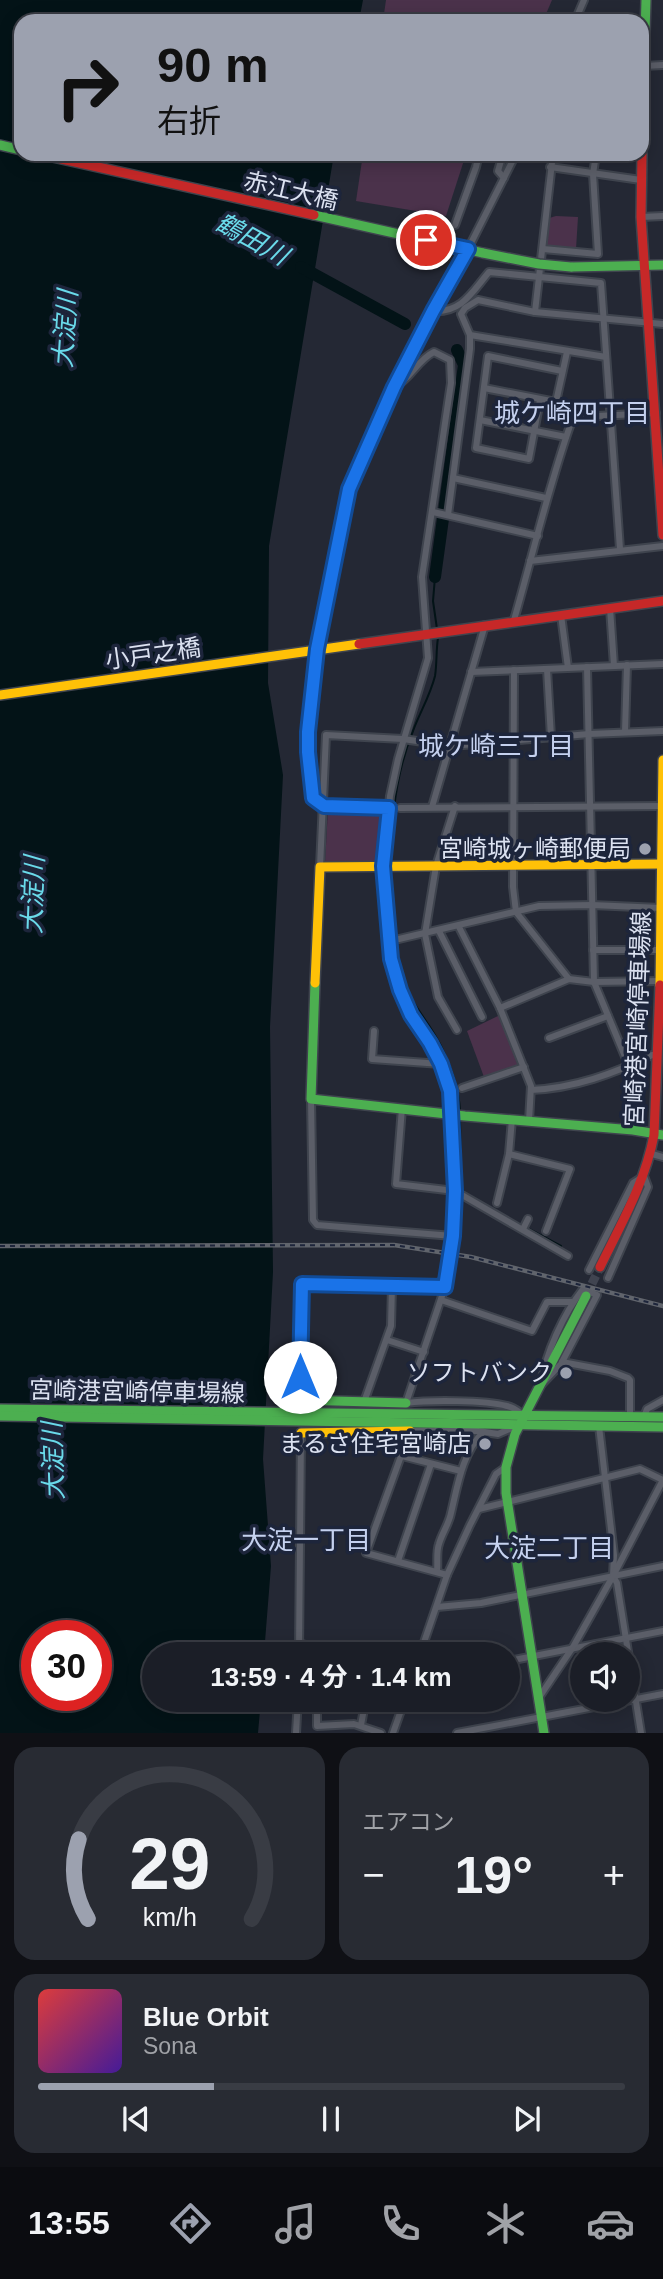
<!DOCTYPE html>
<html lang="ja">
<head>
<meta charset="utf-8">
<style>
  :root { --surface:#1b1e27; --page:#282b33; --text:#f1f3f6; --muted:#a0a2a7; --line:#393c44; --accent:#9ca1af }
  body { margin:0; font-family:Arial,"Noto Sans JP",sans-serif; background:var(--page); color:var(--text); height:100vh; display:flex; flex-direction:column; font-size:26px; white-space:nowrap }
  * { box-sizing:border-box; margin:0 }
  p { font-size:23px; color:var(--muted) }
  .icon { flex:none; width:38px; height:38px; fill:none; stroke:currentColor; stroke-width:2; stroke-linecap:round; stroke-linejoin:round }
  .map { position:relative; height:1733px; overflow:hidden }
  .sheet { display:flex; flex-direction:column; gap:14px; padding:14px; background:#0f1015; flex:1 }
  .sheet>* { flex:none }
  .guide { position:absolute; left:14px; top:14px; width:635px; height:147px; border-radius:21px; box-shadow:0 4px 18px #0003,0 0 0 2px var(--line); background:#9ca1af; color:#111; overflow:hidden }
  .buttons { position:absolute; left:570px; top:1642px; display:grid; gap:14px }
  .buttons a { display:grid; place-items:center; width:70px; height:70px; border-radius:50%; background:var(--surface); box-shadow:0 4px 18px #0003,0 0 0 2px var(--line); font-size:35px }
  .speed { position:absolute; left:21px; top:1620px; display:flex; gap:14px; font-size:35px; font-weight:700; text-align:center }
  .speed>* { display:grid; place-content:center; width:91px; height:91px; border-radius:50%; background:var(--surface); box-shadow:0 4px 18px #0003,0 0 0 2px var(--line); line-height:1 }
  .speed .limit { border:10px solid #d22; background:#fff; color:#111 }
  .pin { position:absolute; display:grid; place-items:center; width:60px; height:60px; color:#fff; margin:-30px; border:4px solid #fff; border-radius:50%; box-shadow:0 2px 7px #0007 }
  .me { position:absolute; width:77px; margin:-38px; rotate:0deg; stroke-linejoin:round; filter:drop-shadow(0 0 5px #0008) }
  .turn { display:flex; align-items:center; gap:24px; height:147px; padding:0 28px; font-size:32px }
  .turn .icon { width:91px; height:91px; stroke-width:2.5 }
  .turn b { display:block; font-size:49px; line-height:60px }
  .big { font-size:52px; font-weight:700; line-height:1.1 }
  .sheet .tile { flex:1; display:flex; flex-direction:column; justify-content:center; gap:10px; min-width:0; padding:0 24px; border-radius:21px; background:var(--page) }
  .sheet .dial { align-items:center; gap:0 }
  .dial svg { height:182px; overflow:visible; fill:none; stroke:var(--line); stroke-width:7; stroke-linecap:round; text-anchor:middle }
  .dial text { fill:var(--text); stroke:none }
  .song { display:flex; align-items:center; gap:21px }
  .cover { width:84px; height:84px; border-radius:10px; background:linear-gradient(135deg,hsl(0 70% 55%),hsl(260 70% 35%)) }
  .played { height:7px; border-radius:4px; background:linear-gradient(90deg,var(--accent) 30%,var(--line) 30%) }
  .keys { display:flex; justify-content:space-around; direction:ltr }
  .heat { display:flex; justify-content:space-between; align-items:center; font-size:38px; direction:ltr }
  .sheet .tiles { flex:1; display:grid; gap:14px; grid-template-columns:1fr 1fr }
  .tile:last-child { grid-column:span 2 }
  .trip { position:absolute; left:142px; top:1642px; width:378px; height:70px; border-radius:35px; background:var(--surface); box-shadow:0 4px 18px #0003,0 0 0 2px var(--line); font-weight:700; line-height:70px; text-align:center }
  .tab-bar { display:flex; height:112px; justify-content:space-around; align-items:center; background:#0b0c10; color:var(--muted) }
  .tab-bar .icon { width:49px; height:49px }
  .tab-bar .current { color:var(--accent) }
  .tab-bar b { font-size:32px; color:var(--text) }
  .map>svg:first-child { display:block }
  .green { fill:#4b324b }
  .water { fill:#031317; fill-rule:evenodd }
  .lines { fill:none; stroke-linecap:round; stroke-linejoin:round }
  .stream { stroke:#031317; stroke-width:2 }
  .river { stroke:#031317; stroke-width:12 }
  .secondary-tunnel { stroke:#404450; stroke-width:9; stroke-dasharray:9 4.5; stroke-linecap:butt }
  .street-casing { stroke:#3f444e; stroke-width:10 }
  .fast-casing { stroke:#3f444e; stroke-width:12 }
  .slow-casing { stroke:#3f444e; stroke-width:12 }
  .jam-casing { stroke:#3f444e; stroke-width:12 }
  .street { stroke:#5b5e68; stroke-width:6 }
  .fast { stroke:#4caf50; stroke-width:9 }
  .slow { stroke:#ffc107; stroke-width:9 }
  .jam { stroke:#c62828; stroke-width:9 }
  .rail-casing { stroke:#60646c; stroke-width:4.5 }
  .rail { stroke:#1d253b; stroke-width:2; stroke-dasharray:5; stroke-linecap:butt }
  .fast-bridge-casing { stroke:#3f444e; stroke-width:12; stroke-linecap:butt }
  .fast-bridge { stroke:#4caf50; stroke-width:9 }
  .route-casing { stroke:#114b97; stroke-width:18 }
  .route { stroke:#1a73e8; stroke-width:12 }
  .poi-dot { fill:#9ca1af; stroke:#1d253b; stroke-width:2.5 }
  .labels { text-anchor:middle; stroke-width:7; stroke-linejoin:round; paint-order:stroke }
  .street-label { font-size:24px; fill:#dce2f1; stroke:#1d253b }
  .poi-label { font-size:24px; fill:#dce2f1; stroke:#1d253b; text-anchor:end }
  .water-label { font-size:26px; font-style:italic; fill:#6adaea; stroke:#1d253b }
  .neighbourhood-label { font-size:26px; fill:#c5d1ef; stroke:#1d253b }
</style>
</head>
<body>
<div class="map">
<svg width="663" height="1733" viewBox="0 0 663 1733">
  <rect width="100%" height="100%" fill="#242834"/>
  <g class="green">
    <path d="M386,0H552L543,21H383Z"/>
    <path d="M363,154H466L446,216L356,201Z"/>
    <path d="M556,216L578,217L576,249L544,246L546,219Z"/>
    <path d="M328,809L384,811L379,862L325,863Z"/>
    <path d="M500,1015L518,1066L484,1077L467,1031Z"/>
  </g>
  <path class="water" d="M0,0H363L359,21H21V154H334L269,546L268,683L283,775L270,1027L273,1272L263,1459L271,1566L264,1654H154V1699H261L258,1733H0ZM37,1636H96V1696H37Z"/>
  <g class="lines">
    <g class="stream">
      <path d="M435,577L433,601L437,629"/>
      <path d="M391,863C391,819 396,772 413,731C420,712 430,696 435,676C437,664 436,650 438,638"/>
      <path d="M391,869C391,904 392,950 404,983C412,1005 429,1022 440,1044C450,1064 459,1088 460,1111"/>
      <path d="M460,1120L461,1187L465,1194"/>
      <path d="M494,1210L561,1246"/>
    </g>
    <g class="river">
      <path d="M301,267L405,324"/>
      <path d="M435,577L464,365L457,350"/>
    </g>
    <path class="secondary-tunnel" d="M586,1296L600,1267"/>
    <g class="street-casing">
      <g id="street">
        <path d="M575,21L584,0"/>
        <path d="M644,66L663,65"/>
        <path d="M503,154L498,171L504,178"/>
        <path d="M550,167L641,180"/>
        <path d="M641,217L663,216"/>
        <path d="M455,225L476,167L479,154"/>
        <path d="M543,249L598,254L593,174L596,154"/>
        <path d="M433,311C462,313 472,292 489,272L601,283L620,549"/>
        <path d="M535,312L553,154"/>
        <path d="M470,335L606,357"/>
        <path d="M394,387C411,379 417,360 434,352L450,360L451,383L422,577L428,658L398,759L390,796L383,866L391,959L400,990L411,1015L430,1043L447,1076L450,1091L454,1145L453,1236L445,1287L406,1403C429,1400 485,1400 507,1406C513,1407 518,1411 522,1414"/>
        <path d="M484,388L556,402L567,352"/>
        <path d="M540,400L529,459L476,448L488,356L562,371"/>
        <path d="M480,420L566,437"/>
        <path d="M453,478L546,498"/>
        <path d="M433,512L538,536"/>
        <path d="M448,515L470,349V335L461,314L465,308L478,300L535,312L663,324"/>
        <path d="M530,561L663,546"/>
        <path d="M610,608L614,666"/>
        <path d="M561,615L568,668"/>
        <path d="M514,620C533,554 548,488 571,423L578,417L656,413"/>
        <path d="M587,667L594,982L629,1066"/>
        <path d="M547,669L551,737"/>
        <path d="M514,670L513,887L516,912L569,979"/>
        <path d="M471,672L663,664"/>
        <path d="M625,732L627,665"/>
        <path d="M455,806L436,866L425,934L438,997L457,1030"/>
        <path d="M432,807L485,625"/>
        <path d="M389,808L324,806L313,798L308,759V732L317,649L349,490L394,387L433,311L468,249L516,154"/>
        <path d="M400,808L662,806"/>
        <path d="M320,867L326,735L403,739L451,746L589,734L663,731"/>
        <path d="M459,927L500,1008L531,1086L529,1121"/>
        <path d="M439,931L482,1017"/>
        <path d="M399,939L539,906L592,905L661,908"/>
        <path d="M593,950H660"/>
        <path d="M500,1008L569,979L594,982L660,981"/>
        <path d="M374,1031L372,1059L441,1064"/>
        <path d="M549,1038L608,1016"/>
        <path d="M462,1088L524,1067"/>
        <path d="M531,1090C575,1088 613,1074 652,1055L658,1056"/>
        <path d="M311,1099L313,1220L317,1225L453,1236"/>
        <path d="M402,1108L396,1184L455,1191L568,1256"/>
        <path d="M512,1119L509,1154L570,1169L546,1231"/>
        <path d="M652,1154L663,1157"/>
        <path d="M497,1203L509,1154"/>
        <path d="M523,1229L528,1219"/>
        <path d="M589,1270L633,1183L644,1176L648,1187L608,1278"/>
        <path d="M583,1289L597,1295L561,1364L541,1385C545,1354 564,1313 583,1289Z"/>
        <path d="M441,1300L532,1331L547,1302H572"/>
        <path d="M387,1340L424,1352"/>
        <path d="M562,1362L610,1371L628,1378L630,1380V1417"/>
        <path d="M300,1400L301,1284L445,1287"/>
        <path d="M364,1402L391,1326L392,1285"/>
        <path d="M644,1417L647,1409L663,1400"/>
        <path d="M599,1426L614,1555L613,1576L617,1583L641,1733"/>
        <path d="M402,1456L461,1471"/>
        <path d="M479,1509L640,1469L663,1480"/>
        <path d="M398,1561L431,1464"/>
        <path d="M437,1571C438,1562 436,1552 439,1544C442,1533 449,1524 451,1513C458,1484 462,1454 483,1432"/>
        <path d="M447,1575L366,1553L410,1431H478L498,1434L514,1427"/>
        <path d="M437,1607L481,1603L663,1566"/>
        <path d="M299,1643L334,1654"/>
        <path d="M299,1654L301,1433"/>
        <path d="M420,1654L447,1575L470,1525L496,1474L506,1467"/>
        <path d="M508,1661L663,1631"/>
        <path d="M538,1699L573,1647L613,1576L663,1480"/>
        <path d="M361,1725L364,1709L317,1707V1726L354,1724L381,1733"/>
        <path d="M296,1733L298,1699"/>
        <path d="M393,1733L405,1699"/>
        <path d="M457,1733L663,1694"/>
      </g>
    </g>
    <g class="fast-casing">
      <g id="fast">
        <path d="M642,131L646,0"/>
        <path d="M0,145L21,150"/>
        <path d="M314,215L483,253"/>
        <path d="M571,267L663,265"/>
        <path d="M315,983L311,1099L465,1116L633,1130L663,1135"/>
        <path d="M300,1400L406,1403"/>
        <path d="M0,1409L663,1417"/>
        <path d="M0,1416L663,1427"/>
        <path d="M544,1733L506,1493V1467L515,1434L586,1296"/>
      </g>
    </g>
    <g class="slow-casing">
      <g id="slow">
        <path d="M0,695L359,644"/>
        <path d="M315,983L320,867L663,864"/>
        <path d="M660,985L663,760"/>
        <path d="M301,1433L410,1431"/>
      </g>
    </g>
    <g class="jam-casing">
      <g id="jam">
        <path d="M39,154L314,215"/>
        <path d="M642,154L641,217L663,535"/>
        <path d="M359,644L663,601"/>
        <path d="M600,1267C621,1224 645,1183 654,1135L660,985"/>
      </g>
    </g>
    <use href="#street" class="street"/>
    <use href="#fast" class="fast"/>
    <use href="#slow" class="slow"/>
    <use href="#jam" class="jam"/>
    <g class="rail-casing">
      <path id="rail" d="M0,1246L394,1245L471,1257L663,1306"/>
    </g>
    <use href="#rail" class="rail"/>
    <g class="fast-bridge-casing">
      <path id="fast-bridge" d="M483,253L539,264L571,267"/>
    </g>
    <use href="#fast-bridge" class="fast-bridge"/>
  </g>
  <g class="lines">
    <g class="route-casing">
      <path id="route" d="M300,1377L302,1284L445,1287L453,1236L455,1191L450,1091L441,1064L430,1043L411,1015L400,990L391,959L383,866L389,808L324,806L313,798L308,752V732L317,649L349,489L394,387L433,311L468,249L426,240"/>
    </g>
    <use href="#route" class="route"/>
  </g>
  <g class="poi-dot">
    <circle cx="645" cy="849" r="7"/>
    <circle cx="566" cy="1373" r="7"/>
    <circle cx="485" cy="1444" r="7"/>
  </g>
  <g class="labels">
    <g class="street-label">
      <text transform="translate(291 191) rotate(13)" y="8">赤江大橋</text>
      <text transform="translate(153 654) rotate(-8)" y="8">小戸之橋</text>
      <text transform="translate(638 1019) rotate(-88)" y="8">宮崎港宮崎停車場線</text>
      <text transform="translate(137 1392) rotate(1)" y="8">宮崎港宮崎停車場線</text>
    </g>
    <g class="poi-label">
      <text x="631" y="857">宮崎城ヶ崎郵便局</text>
      <text x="552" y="1381">ソフトバンク</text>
      <text x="471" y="1452">まるさ住宅宮崎店</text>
    </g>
    <g class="water-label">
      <text transform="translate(252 239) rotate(29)" y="9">鶴田川</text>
      <text transform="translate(65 329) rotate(-86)" y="9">大淀川</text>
      <text transform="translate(33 895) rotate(-88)" y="9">大淀川</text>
      <text transform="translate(53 1461) rotate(-92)" y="9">大淀川</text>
    </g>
    <g class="neighbourhood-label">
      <text x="572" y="422">城ケ崎四丁目</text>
      <text x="496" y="755">城ケ崎三丁目</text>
      <text x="306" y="1549">大淀一丁目</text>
      <text x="549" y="1557">大淀二丁目</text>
    </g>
  </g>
</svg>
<div class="buttons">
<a><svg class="icon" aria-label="sound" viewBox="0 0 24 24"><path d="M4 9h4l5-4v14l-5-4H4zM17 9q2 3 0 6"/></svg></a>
</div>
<div class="speed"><div class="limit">30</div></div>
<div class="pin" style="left:426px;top:240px;background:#d93025"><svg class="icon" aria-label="arrive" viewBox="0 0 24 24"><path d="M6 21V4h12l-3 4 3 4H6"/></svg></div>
<svg class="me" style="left:300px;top:1377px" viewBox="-20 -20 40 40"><circle r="19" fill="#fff"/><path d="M0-13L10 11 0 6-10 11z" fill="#1a73e8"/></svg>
<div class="trip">13:59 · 4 分 · 1.4 km</div>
<div class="guide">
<div class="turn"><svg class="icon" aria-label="right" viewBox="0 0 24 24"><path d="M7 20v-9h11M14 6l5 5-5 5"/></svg><div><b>90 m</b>右折</div></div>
</div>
</div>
<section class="sheet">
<div class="tiles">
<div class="tile dial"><svg viewBox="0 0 100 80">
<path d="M14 69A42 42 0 1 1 86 69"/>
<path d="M14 69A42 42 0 0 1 10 34" stroke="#9ca1af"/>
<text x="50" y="56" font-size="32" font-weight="700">29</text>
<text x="50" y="72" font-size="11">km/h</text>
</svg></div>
<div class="tile"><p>エアコン</p>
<div class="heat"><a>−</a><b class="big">19°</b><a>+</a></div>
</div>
<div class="tile">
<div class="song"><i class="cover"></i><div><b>Blue Orbit</b><p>Sona</p></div></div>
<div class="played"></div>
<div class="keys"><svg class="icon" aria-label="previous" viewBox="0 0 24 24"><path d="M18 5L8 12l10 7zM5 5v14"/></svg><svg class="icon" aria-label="pause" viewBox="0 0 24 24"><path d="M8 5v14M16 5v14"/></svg><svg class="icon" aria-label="next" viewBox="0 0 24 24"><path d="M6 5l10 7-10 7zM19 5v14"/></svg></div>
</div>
</div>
</section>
<nav class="tab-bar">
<b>13:55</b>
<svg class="icon current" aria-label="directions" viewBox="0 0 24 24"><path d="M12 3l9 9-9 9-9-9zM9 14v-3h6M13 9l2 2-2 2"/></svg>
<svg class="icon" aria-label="music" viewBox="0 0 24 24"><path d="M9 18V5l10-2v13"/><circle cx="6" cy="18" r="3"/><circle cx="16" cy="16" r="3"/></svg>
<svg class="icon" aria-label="phone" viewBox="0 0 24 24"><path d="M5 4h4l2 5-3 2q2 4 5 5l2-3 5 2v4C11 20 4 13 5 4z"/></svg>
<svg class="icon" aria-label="climate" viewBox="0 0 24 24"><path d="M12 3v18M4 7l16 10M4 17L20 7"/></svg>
<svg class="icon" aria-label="car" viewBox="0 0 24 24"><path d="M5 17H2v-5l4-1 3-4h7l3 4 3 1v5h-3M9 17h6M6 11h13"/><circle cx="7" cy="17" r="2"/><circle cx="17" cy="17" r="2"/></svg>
</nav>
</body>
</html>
